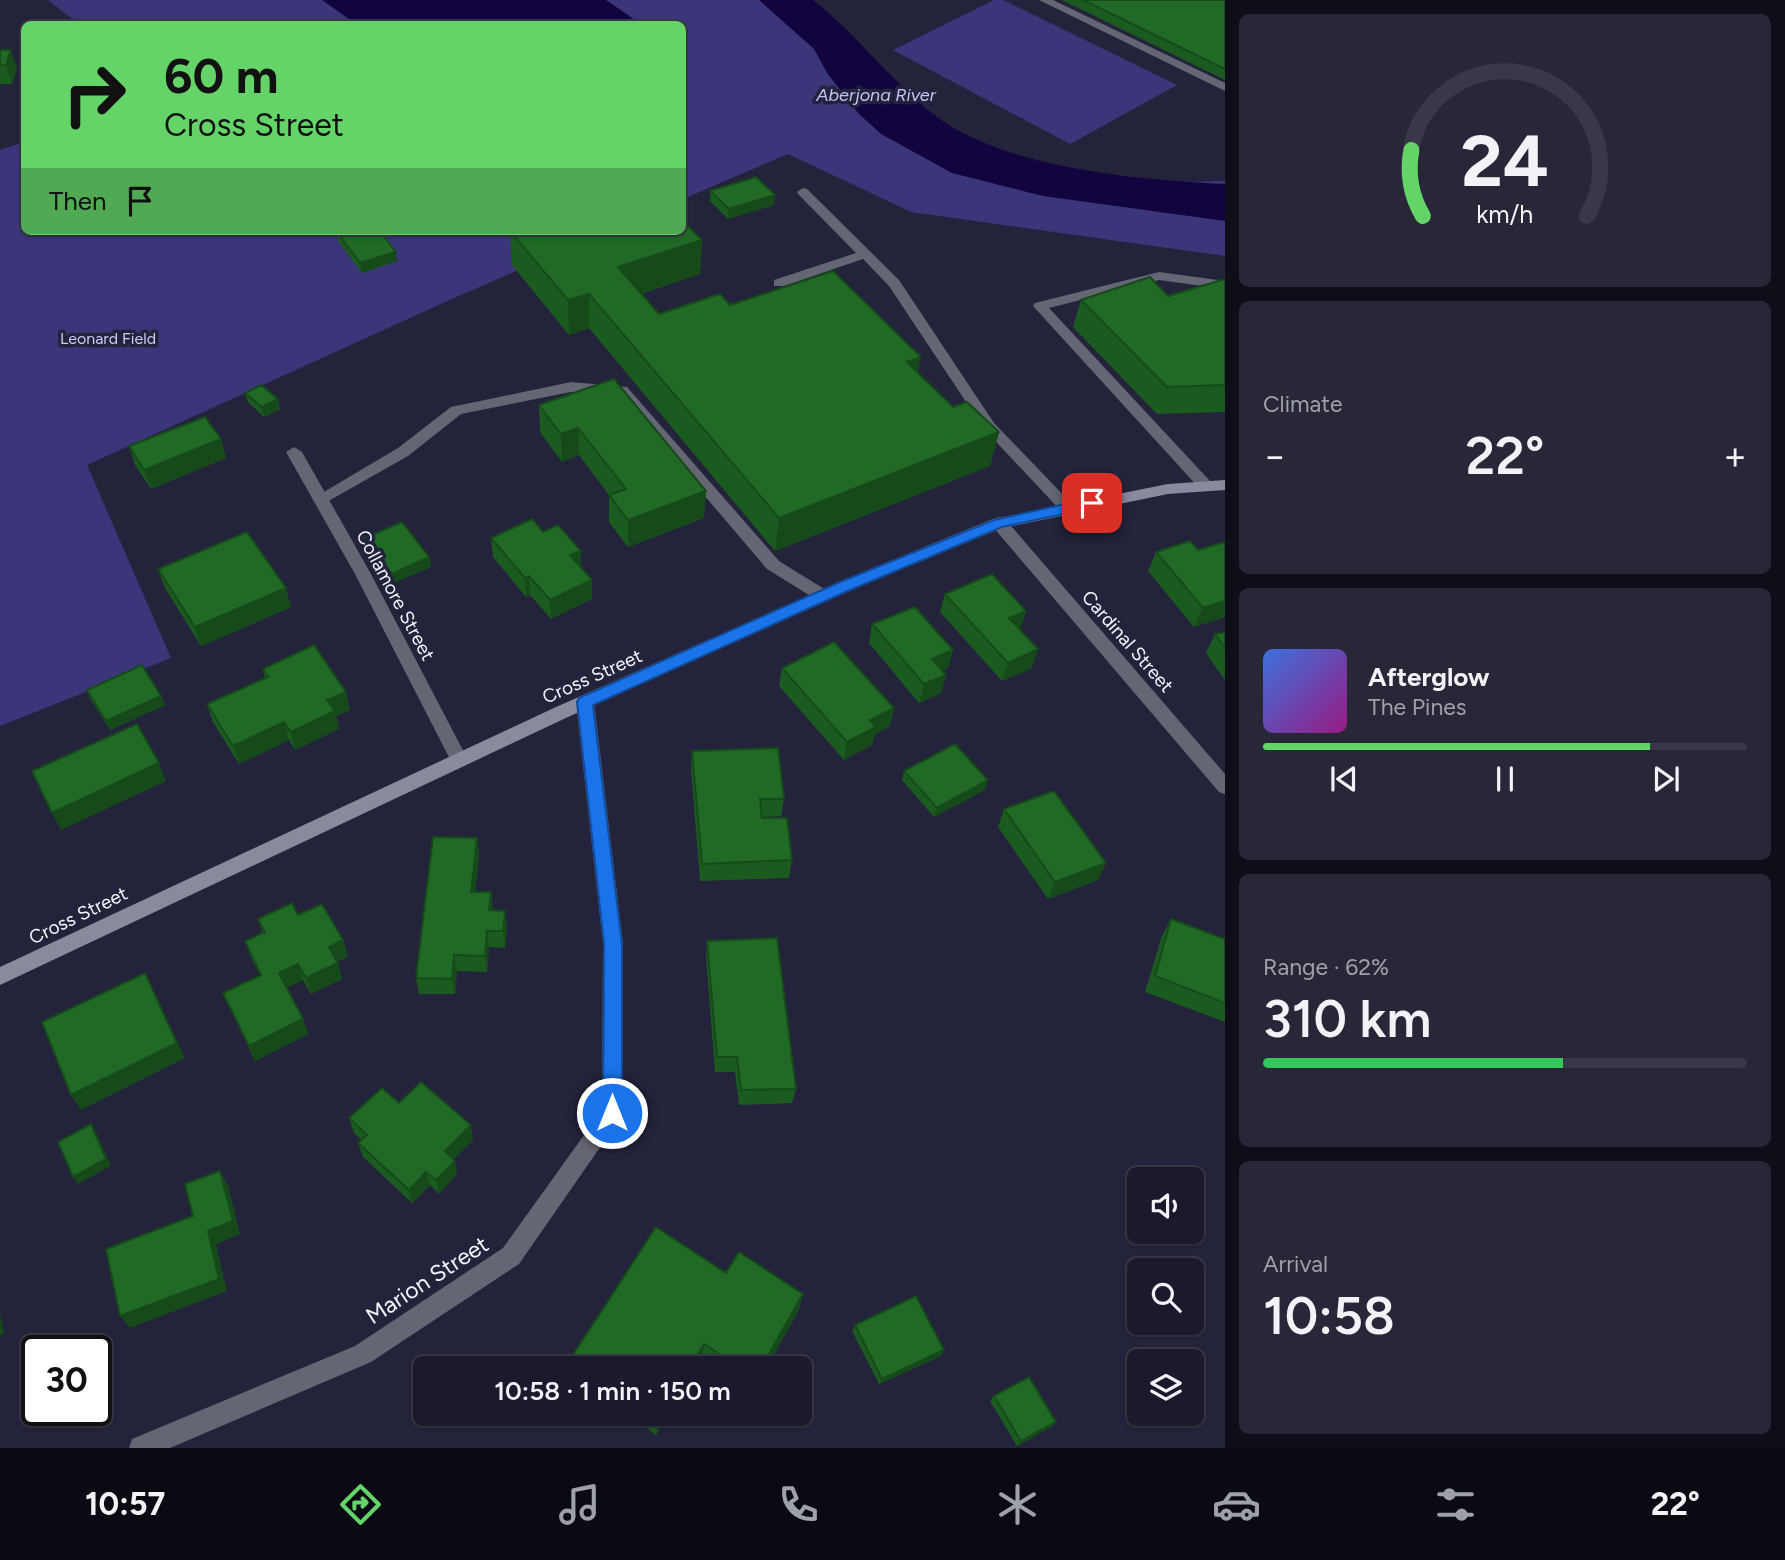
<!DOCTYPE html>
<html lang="en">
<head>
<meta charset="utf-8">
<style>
  :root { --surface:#1a1a2c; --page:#272738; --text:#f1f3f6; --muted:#9fa1a9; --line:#383848; --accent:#64d468 }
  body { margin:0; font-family:Figtree,sans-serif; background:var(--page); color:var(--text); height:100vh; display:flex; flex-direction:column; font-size:26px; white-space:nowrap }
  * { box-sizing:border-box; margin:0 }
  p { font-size:23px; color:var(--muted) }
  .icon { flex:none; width:38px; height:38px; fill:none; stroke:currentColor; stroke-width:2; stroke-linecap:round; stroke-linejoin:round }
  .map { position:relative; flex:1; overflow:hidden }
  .panel { display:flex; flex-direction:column; gap:14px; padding:14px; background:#0e0e18; width:560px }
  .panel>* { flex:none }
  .hud { position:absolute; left:21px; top:21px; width:665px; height:214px; border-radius:10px; box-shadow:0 2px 5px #0004,0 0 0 2px var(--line); background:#64d468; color:#111; overflow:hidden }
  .buttons { position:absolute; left:1127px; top:1167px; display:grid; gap:14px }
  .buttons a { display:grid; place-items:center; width:77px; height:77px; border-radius:10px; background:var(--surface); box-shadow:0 2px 5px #0004,0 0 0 2px var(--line); font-size:35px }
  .speed { position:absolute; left:21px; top:1335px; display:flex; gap:14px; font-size:35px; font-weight:700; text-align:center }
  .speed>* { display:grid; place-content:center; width:91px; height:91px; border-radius:50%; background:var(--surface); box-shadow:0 2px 5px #0004,0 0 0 2px var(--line); line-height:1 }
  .speed .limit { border:4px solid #111; border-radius:10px; background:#fff; color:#111 }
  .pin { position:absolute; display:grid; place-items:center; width:60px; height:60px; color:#fff; margin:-30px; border-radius:14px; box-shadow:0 4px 10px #0006 }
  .me { position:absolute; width:77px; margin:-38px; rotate:0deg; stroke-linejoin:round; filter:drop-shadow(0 0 5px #0008) }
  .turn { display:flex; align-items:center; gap:24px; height:147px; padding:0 28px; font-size:32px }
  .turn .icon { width:91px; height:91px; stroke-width:2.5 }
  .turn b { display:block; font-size:49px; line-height:60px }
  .then { display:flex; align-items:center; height:66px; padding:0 28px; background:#0003; gap:14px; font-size:26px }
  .big { font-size:52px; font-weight:600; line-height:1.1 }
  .panel .widget { flex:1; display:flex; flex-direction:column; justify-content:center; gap:10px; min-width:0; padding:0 24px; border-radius:10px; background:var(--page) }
  .panel .dial { align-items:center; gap:0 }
  .dial svg { height:182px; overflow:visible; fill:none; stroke:var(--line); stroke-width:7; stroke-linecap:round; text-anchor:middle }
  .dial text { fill:var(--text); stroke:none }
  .song { display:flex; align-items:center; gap:21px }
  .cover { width:84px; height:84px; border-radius:10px; background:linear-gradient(135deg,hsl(220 70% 55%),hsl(310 70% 35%)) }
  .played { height:7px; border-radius:4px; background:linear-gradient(90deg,var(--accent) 80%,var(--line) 80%) }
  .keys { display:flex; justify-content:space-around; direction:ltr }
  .heat { display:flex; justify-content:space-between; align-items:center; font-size:38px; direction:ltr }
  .charge { height:10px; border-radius:5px; background:linear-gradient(90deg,#34c759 62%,var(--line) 0) }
  .trip { position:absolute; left:413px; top:1356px; width:399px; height:70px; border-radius:10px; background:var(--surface); box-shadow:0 2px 5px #0004,0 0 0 2px var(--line); font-weight:600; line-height:70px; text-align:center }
  .menu { display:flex; height:112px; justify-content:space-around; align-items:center; background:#0a0a12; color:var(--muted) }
  .menu .icon { width:49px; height:49px }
  .menu .active { color:var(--accent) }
  .menu b { font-size:32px; color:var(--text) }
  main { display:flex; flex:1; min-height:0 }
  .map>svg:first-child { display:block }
  .green { fill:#3b367a }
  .water { fill:#12043e }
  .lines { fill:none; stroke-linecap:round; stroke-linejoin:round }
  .lane { fill:#656673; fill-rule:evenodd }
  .street { fill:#656673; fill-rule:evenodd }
  .secondary { fill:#888a9e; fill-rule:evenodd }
  .wall { fill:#1c5b20 }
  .shaded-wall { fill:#164a1a }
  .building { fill:#206a25; stroke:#164a1a; stroke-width:2 }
  .route { fill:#1a73e8; stroke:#114b97; stroke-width:2 }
  .labels { text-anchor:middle; stroke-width:7; stroke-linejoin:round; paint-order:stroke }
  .far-park-label { font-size:16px; fill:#caccf9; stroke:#23233b }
  .far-water-label { font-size:18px; font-style:italic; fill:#c2c4f1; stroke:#23233b }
  .street-label { font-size:19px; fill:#f2f3fd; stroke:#23233b }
  .near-street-label { font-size:23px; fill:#f2f3fd; stroke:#23233b }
</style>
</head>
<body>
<main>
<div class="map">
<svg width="1225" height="1448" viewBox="0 0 1225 1448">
  <rect width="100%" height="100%" fill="#23233b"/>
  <g class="green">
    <path d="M48,0H778L921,142L1125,183L1225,181V256L911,212L788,154L683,199L682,24H79Z"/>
    <path d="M994,0H1003L1177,85L1070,144L893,50Z"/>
    <path d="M24,142V231H608L445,302L87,465L171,658L0,726V150Z"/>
  </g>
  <g class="water">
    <path d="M322,0H606L641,24H356Z"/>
    <path d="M759,0H813C858,35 892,83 937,117C1007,169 1140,180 1225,184V221L1043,196L952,173L881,134L858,113L827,73L814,49Z"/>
  </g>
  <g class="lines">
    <g class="lane">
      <path d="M1039,0H1053L1225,83V91Z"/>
      <path d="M803,188L807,189L899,280L994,423L1072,504L1075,508L1072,512H1062L984,429L889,286L863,259L784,286H774V280L856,253L799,195L797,192Z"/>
      <path d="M1159,272L1225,281V289L1159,280L1049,308L1210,481L1213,485L1205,490L1200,489L1033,306L1035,303Z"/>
      <path d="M571,382L627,387L779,561L829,592L831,596L829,600H817L767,569L618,394L571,392L461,414L408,456L325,503L320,504L312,499L398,448L451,407Z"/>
    </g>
    <g class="street">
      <path d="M294,447L302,452L371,574L468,760L465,765H453L355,574L286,452Z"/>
      <path d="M999,517L1005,519L1225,774V794L1219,792L993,527L991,523Z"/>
      <path d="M585,695L591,697L594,702L623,944V1113L619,1120L519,1264L371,1362L170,1448H129L132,1439L355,1346L503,1248L602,1110L603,944L576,702L579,697Z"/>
    </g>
    <path class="secondary" d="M1225,480V490L1168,494L1002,528L851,590L568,717L0,985V967L556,707L839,582L993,519L1168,484Z"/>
  </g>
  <g class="wall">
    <path d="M1062,0H1225V80Z"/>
    <path d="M0,50L17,68L12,84H0Z"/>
    <path d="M710,191L774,205L728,219L710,201Z"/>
    <path d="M336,231L397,261L362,273L338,241Z"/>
    <path d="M510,231L702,240L700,274L641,294L659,314L730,305L918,373L953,407L999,432L990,466L775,551L589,328L569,335L512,265Z"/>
    <path d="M1225,279V412L1157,414L1073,327L1081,300L1168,296Z"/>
    <path d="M245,393L278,399L280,409L264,417L248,402Z"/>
    <path d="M539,405L706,491L704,518L628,547L609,522V495L579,455L562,462L540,432Z"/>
    <path d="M221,439L226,458L151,489L135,465L129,446Z"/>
    <path d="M543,532L581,568L592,580V599L551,619L530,595L526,597L493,557L491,538Z"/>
    <path d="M365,538L429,557L431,567L393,583L367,548Z"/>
    <path d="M1225,542V617L1194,627L1148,571L1156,552L1198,550Z"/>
    <path d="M158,569L291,607L201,646L165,588Z"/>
    <path d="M945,594L1026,611L1020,629L1032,668L1002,681L940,612Z"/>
    <path d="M872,624L953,650L948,668L943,670L941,693L919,703L869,643Z"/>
    <path d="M1225,632V679H1224L1206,653L1215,634Z"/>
    <path d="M782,668L894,708L890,726L875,734L872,745L844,760L779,686Z"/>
    <path d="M263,669L346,692L350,710L336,716L339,729L295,750L289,740L239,764L213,722L207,704L265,678Z"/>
    <path d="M87,690L165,705L110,730L91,700Z"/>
    <path d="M692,751L784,799L781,816L762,817L792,860L789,878L700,881L691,769Z"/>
    <path d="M904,771L985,790L934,817L902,780Z"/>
    <path d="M1004,809L1106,863L1098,880L1048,899L998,827Z"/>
    <path d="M477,838L479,855L475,892L493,910L507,927L505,948L489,947L487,972L457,971L455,994H419L416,978Z"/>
    <path d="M298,915L343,940L348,956L337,962L342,979L311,994L303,980L286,988L303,1019L308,1034L255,1061L223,993L260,975L251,958L245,941L263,933L258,919Z"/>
    <path d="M1171,919L1225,939V1022L1145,992L1162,936Z"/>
    <path d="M707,941L796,1089L792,1103L739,1105L735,1072H715L706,957Z"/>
    <path d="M399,1103L473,1140L453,1159L457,1174L439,1194L430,1185L412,1203L363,1157L358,1143L362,1140L354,1133L349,1118Z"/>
    <path d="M726,1273L803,1294L798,1312L766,1368H714L702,1360L697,1368H571V1358Z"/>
    <path d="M855,1325L941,1356L879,1384L852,1331Z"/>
    <path d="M994,1396L1051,1427L1017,1446L990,1401Z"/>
    <path d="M628,1414H669L656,1435Z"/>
  </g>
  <g class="shaded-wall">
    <path d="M11,50L17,68L12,84L6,65Z"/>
    <path d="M775,195L774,205L728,219L729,209Z"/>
    <path d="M702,240L700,274L618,301V267Z"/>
    <path d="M396,252L397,261L362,273L360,263Z"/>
    <path d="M589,294V328L569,335L568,300Z"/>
    <path d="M921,357L914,391L907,362Z"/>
    <path d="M278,399L280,409L264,417L262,407Z"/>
    <path d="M578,428L579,455L562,462L561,434Z"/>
    <path d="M999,432L990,466L775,551L779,518Z"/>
    <path d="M221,439L226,458L151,489L144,470Z"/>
    <path d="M706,491L704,518L628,547V520Z"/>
    <path d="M581,551V569L570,555Z"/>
    <path d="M429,557L431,567L393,583L392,574Z"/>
    <path d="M529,576L530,595L526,597L525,578Z"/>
    <path d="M592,580V599L551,619L550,600Z"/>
    <path d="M286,588L291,607L201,646L195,627Z"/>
    <path d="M1225,601V617L1194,627L1203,608Z"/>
    <path d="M1026,611L1020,629L1009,618Z"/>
    <path d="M1038,649L1032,668L1002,681L1008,663Z"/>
    <path d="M953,650L948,668L927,677L932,659Z"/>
    <path d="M946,675L941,693L919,703L924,684Z"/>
    <path d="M346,692L350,710L336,716L339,729L295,750L291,732L327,700Z"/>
    <path d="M161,696L165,705L110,730L106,721Z"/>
    <path d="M894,708L890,726L875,734L872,745L844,760L847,742L870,720Z"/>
    <path d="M284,722L289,740L239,764L233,746Z"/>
    <path d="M159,763L166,781L61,830L52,813Z"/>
    <path d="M988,780L985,790L934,817L937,808Z"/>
    <path d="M477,838L479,855L474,909L471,892Z"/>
    <path d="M1106,863L1098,880L1048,899L1055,882Z"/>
    <path d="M491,892L493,909L491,927L489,910Z"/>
    <path d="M505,911L507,927L505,948L503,931Z"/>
    <path d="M487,931L489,947L487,972L485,956Z"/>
    <path d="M343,940L348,956L334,963L329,947Z"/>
    <path d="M454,955L457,971L455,994L452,979Z"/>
    <path d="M338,963L342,979L311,994L306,978Z"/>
    <path d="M298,964L303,980L284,989L279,973Z"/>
    <path d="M145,973L185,1058L81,1110L71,1095Z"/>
    <path d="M303,1019L308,1034L255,1061L249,1046Z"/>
    <path d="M91,1124L96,1132L111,1166L78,1184L73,1177Z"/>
    <path d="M471,1125L473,1140L448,1165L445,1151Z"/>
    <path d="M455,1161L457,1174L439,1194L436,1180Z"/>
    <path d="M220,1171L228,1185L240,1234L216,1244L227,1291L130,1328L120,1316L208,1231Z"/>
    <path d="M426,1172L430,1185L412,1203L409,1190Z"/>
    <path d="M803,1294L798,1312L766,1368H761Z"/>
    <path d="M0,1313L4,1334L0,1335Z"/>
    <path d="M704,1344L702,1360L697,1368H690Z"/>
    <path d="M944,1350L941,1356L879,1384L882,1379Z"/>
    <path d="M662,1414H669L656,1435L658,1420Z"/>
    <path d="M1056,1422L1051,1427L1017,1446L1021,1441Z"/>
  </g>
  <g class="building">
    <path d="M1083,0H1225V69Z"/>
    <path d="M0,50H11L6,65H0Z"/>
    <path d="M756,177L775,195L729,209L710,191Z"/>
    <path d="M682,220L702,240L618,267L659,314L720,294L730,305L833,271L921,357L907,362L953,407L967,402L999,432L779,518L589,294L568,300L510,231H682Z"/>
    <path d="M336,231H380L396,252L360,263Z"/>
    <path d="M1150,277L1168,296L1225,279V385L1167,387L1081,300Z"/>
    <path d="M614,379L706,491L628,520L609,495L626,489L578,428L561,434L539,405Z"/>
    <path d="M261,385L278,399L262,407L245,393Z"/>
    <path d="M205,417L221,439L144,470L129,446Z"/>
    <path d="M532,519L543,532L558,525L581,551L570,555L592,580L550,600L529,576L525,578L491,538Z"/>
    <path d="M402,522L429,557L392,574L365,538Z"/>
    <path d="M247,532L286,588L195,627L158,569Z"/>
    <path d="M1190,541L1198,550L1225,542V601L1203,608L1156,552Z"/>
    <path d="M992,574L1026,611L1009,618L1038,649L1008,663L945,594Z"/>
    <path d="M915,607L953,650L932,659L946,675L924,684L872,624Z"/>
    <path d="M1225,632V648L1215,634Z"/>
    <path d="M834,642L894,708L870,720L876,727L847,742L782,668Z"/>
    <path d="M314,645L346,692L327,700L335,711L291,732L284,722L233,746L207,704L268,677L263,669Z"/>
    <path d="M142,665L161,696L106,721L87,690Z"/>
    <path d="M137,724L159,763L52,813L32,771Z"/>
    <path d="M955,744L988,780L937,808L904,771Z"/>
    <path d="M778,748L784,799H760L762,818H787L792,860L702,864L692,751Z"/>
    <path d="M1054,791L1106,863L1055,882L1004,809Z"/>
    <path d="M433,837L477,838L471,892H491L489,910L505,911L503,931H487L485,956L454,955L452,979L416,978Z"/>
    <path d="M292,903L298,915L322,904L343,940L329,947L338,963L306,978L298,964L279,973L303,1019L249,1046L223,993L261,975L245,941L265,932L258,919Z"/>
    <path d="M1171,919L1225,939V1003L1155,976Z"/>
    <path d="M777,938L796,1089L741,1090L737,1057H717L707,941Z"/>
    <path d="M145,973L177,1043L71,1095L42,1022Z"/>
    <path d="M421,1082L471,1125L445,1151L455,1161L436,1180L426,1172L409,1190L358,1143L367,1135L349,1118L382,1088L399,1103Z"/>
    <path d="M91,1124L106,1159L73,1177L58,1142Z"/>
    <path d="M220,1171L233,1221L208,1231L219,1279L120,1316L106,1249L193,1216L185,1184Z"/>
    <path d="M656,1227L726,1273L739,1252L803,1294L761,1368H740L704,1344L690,1368H585L571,1358Z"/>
    <path d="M916,1296L944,1350L882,1379L855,1325Z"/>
    <path d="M1029,1377L1056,1422L1021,1441L994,1396Z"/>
    <path d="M649,1414H662L658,1420Z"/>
  </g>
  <path class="route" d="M1092,498L1099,503L1097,507L1002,527L850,590L593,705L622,944V1113L619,1120L612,1122L605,1120L603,1113L604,944L577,702L579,698L840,582L994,520Z"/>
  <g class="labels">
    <g class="far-park-label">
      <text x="108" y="344">Leonard Field</text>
    </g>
    <g class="far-water-label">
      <text x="876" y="101">Aberjona River</text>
    </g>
    <g class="street-label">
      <text transform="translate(396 595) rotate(62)" y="7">Collamore Street</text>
      <text transform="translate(1128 641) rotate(49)" y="7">Cardinal Street</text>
      <text transform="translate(592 676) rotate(-24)" y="7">Cross Street</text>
      <text transform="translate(78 915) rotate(-26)" y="7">Cross Street</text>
    </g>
    <g class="near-street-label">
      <text transform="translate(427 1280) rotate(-33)" y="8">Marion Street</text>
    </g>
  </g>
</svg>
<div class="buttons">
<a><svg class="icon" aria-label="sound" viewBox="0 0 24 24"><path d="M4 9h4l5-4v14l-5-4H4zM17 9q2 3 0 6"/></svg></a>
<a><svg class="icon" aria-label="search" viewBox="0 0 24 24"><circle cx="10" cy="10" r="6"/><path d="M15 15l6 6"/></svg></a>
<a><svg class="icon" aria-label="layers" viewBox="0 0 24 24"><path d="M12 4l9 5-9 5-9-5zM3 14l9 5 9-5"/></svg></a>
</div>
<div class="speed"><div class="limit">30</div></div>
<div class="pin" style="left:1092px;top:503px;background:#d93025"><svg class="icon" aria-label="arrive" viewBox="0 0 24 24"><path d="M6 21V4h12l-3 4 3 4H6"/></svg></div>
<svg class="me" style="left:612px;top:1113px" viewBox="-20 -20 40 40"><circle r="17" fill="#1a73e8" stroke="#fff" stroke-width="3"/><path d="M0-11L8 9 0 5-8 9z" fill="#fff"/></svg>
<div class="trip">10:58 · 1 min · 150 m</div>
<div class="hud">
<div class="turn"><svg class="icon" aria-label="right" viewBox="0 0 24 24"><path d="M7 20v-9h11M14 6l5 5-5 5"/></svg><div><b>60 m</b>Cross Street</div></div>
<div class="then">Then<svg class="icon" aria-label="arrive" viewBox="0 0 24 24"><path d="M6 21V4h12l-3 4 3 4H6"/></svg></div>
</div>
</div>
<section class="panel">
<div class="widget dial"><svg viewBox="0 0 100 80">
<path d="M14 69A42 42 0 1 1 86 69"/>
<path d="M14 69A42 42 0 0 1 9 40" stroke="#64d468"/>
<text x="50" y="56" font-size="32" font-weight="700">24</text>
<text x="50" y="72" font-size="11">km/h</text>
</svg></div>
<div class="widget"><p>Climate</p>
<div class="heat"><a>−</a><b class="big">22°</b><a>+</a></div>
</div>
<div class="widget">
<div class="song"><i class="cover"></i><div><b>Afterglow</b><p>The Pines</p></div></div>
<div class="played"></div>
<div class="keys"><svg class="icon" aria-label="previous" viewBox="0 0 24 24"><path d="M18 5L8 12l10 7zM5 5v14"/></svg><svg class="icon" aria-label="pause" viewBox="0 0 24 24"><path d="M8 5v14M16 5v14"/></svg><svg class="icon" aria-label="next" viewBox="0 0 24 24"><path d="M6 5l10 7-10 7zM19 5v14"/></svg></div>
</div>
<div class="widget"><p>Range · 62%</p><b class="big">310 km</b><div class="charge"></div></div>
<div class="widget"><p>Arrival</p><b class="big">10:58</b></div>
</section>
</main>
<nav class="menu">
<b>10:57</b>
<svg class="icon active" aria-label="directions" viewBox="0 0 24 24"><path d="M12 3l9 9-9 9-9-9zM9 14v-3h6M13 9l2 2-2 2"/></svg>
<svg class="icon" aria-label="music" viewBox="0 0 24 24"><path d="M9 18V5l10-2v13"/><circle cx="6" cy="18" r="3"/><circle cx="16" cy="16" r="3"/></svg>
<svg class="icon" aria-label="phone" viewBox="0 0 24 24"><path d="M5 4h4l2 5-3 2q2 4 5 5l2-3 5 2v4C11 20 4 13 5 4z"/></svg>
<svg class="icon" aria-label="climate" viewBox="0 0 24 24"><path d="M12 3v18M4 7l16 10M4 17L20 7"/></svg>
<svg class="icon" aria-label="car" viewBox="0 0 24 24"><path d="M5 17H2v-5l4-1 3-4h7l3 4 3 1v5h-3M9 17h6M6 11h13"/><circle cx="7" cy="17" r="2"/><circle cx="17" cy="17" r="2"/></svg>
<svg class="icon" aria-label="filters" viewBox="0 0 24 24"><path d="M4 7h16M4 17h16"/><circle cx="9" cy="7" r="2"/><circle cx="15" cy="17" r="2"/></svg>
<b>22°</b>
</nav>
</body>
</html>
